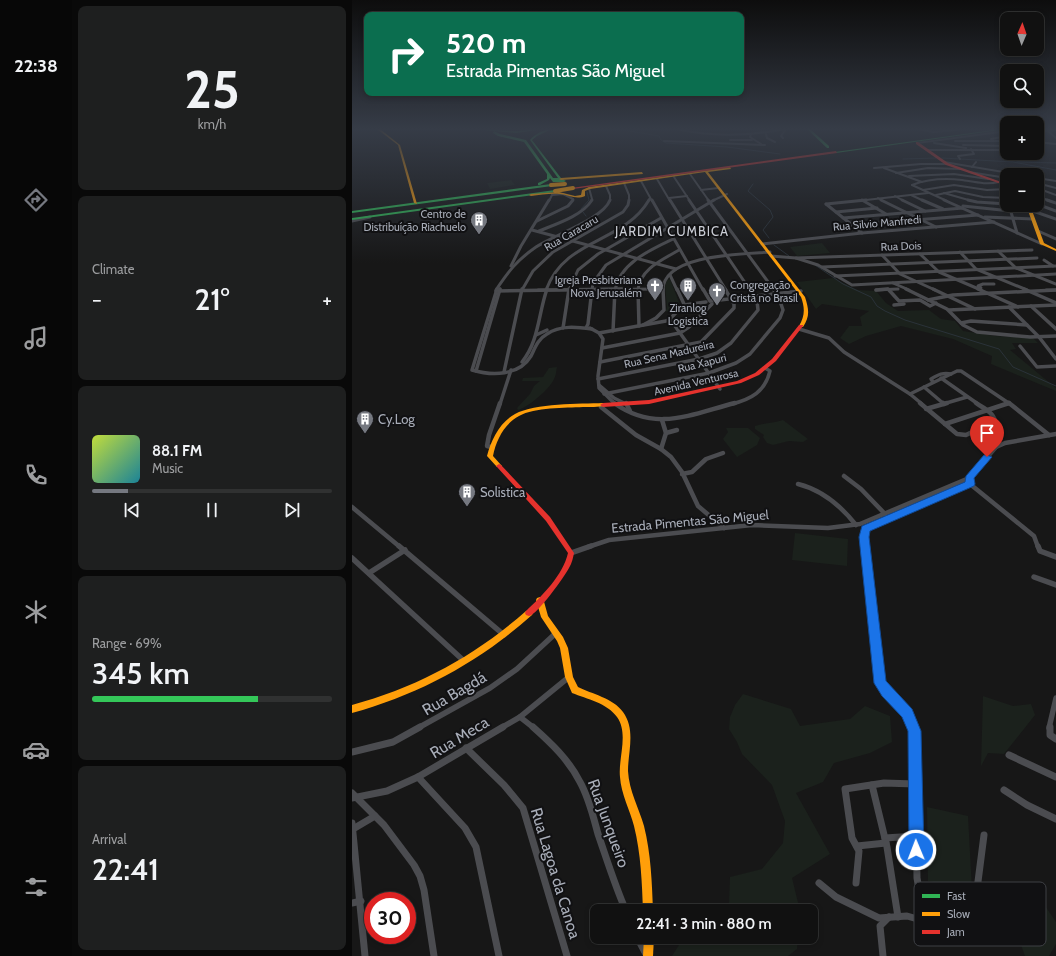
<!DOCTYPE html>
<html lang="en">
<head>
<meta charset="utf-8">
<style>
  :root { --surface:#111; --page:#1e1f1f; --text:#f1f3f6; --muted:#9c9d9f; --line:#303131; --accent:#757880 }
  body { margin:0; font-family:Cabin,sans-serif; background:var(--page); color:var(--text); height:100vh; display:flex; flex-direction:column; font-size:15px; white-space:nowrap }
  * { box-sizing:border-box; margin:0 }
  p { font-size:13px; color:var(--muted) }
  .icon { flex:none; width:22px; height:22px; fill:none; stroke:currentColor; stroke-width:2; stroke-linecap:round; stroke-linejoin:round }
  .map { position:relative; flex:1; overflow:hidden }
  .details { display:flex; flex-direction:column; gap:6px; padding:6px; background:#090909; width:280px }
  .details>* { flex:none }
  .guide { position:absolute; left:12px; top:12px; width:380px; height:84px; border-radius:8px; box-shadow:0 2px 6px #0003,0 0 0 1px var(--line); background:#0b6e4f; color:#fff; overflow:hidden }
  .needle { width:26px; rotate:2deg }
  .fabs { position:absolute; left:648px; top:12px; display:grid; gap:8px }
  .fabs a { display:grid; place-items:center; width:44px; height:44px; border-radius:8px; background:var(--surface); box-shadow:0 2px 6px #0003,0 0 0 1px var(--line); font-size:20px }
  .speed { position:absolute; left:12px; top:892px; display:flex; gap:8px; font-size:20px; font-weight:700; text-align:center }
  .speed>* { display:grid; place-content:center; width:52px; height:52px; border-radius:50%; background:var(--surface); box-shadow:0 2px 6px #0003,0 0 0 1px var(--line); line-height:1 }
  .speed .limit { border:6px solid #d22; background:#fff; color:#111 }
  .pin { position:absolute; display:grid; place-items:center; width:34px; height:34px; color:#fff; margin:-41px -17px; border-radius:50% 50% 50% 0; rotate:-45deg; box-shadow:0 0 4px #0007 }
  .pin .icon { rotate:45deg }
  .me { position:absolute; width:44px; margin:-22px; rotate:359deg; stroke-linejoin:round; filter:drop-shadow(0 0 3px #0008) }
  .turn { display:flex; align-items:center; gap:14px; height:84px; padding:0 16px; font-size:18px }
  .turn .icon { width:52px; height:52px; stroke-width:2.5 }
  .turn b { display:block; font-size:28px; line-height:34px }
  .big { font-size:30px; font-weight:600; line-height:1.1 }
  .details .tile { flex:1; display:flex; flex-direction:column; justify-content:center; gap:6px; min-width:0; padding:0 14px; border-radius:8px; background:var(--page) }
  .details .dial { align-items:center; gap:0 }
  .dial b { font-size:52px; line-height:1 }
  .song { display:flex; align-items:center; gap:12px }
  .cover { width:48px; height:48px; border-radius:6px; background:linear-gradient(135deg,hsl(70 70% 55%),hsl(190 70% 35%)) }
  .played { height:4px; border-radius:2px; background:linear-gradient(90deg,var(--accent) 15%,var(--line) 15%) }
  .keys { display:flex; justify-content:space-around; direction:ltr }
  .heat { display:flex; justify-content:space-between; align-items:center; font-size:22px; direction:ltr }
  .charge { height:6px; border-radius:3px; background:linear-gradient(90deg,#34c759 69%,var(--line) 0) }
  .trip { position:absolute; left:238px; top:904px; width:228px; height:40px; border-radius:8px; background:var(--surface); box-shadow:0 2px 6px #0003,0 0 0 1px var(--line); font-weight:600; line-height:40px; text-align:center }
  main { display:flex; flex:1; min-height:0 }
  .tabs { display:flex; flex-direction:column; width:72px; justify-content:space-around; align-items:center; background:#070707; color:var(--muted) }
  .tabs .icon { width:28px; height:28px }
  .tabs .active { color:var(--accent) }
  .tabs b { font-size:18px; color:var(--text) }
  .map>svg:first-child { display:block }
  .green { fill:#1b211c }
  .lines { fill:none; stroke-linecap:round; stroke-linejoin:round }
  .stream { stroke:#2a3239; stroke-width:1 }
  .street-far5 { stroke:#4b4c50; stroke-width:2 }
  .street-far4 { stroke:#4b4c50; stroke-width:3 }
  .street-far3 { stroke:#4b4c50; stroke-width:3.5 }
  .street-far2 { stroke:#4b4c50; stroke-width:4.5 }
  .street-far1 { stroke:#4b4c50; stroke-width:5.5 }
  .street { stroke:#4b4c50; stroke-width:7 }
  .fast { fill:#30b455; fill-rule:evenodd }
  .slow { fill:#ff9f0a; fill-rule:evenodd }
  .jam { fill:#e5322d; fill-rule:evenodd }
  .slow-bridge { stroke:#ff9f0a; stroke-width:4 }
  .route { fill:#1a73e8; stroke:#114b97 }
  .labels { text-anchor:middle; stroke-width:4; stroke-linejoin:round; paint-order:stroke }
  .far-poi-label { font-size:11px; fill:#a8adb8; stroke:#111113; text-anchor:end }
  .far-street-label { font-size:11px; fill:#a8adb8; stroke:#111113 }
  .far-quarter-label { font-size:13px; letter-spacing:1px; fill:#c9ccd4; stroke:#111113 }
  .poi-label { font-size:13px; fill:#a8adb8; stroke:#111113; text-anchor:start }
  .street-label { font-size:13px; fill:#a8adb8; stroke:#111113 }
  .near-street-label { font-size:16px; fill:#a8adb8; stroke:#111113 }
  .key { fill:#111113; stroke:#3e4045; stroke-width:1 }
  .key-label { font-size:11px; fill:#a8adb8 }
</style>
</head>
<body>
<main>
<nav class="tabs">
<b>22:38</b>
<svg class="icon active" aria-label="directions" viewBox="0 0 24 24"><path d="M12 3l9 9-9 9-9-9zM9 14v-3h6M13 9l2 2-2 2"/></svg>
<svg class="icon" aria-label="music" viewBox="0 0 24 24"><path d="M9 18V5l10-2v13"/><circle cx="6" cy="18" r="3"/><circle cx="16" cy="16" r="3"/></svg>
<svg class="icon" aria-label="phone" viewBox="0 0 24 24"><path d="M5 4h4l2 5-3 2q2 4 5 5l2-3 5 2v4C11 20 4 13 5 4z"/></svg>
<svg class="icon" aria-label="climate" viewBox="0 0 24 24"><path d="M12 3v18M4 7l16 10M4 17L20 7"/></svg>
<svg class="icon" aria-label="car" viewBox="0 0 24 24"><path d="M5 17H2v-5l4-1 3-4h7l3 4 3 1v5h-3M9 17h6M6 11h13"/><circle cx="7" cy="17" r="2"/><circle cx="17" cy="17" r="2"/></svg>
<svg class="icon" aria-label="filters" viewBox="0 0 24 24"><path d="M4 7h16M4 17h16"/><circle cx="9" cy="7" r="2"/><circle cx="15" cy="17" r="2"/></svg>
</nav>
<section class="details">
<div class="tile dial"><b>25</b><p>km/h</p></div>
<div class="tile"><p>Climate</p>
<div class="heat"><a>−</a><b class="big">21°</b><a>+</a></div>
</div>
<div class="tile">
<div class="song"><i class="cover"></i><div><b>88.1 FM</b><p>Music</p></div></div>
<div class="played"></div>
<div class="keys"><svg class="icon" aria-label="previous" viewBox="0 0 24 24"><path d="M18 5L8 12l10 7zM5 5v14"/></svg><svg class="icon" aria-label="pause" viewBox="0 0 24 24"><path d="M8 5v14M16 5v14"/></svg><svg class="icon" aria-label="next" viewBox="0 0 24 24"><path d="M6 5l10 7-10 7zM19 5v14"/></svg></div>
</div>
<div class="tile"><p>Range · 69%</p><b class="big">345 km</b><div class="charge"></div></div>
<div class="tile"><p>Arrival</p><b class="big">22:41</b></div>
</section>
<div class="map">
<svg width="704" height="956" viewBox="0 0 704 956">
  <rect width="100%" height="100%" fill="#171717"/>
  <g class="green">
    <path d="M159,180L163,185L138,189L135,183Z"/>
    <path d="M470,243L478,253L445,256L438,247Z"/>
    <path d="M481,278L506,290L524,291L534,303L546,311L577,310L589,319L603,321L611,331L643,336L681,338L686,343H660L664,349L658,350L704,388V391L639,364L640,356L601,339L549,326L514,336L497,344L488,338L497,326H510L508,317L517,311L470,304L464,309L445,282Z"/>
    <path d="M318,279L328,305L321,313L313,311L315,308L313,286L315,280Z"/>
    <path d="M205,367C204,371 204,376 202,379C198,389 175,408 166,410L165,408L178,394L182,386L188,381H170L171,378L191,377L197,368Z"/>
    <path d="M431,420L456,439L451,442L437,441L421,445L415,443L411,437L412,435L403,429V426C412,423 421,423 431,420Z"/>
    <path d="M374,428H396L408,438L405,445L385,457L371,439L376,432Z"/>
    <path d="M443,533L496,539L495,566L440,560Z"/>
    <path d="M391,694L439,709L448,726L498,719L513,706L538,716L540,742L518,753L482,763L471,782L444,793L478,854L440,878L448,911H372L377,905L378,877L410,869L431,843L433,821L420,785L390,754L385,742L377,729L378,717L383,705Z"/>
    <path d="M631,696L661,706L679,704L683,715L652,754L636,753L629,766Z"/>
    <path d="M575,807L616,816L620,890L576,881Z"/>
    <path d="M668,895L689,900L704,922V944L697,956H673L664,931Z"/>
    <path d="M332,937H446L445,949L436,956H320Z"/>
  </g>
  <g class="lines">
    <g class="stream">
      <path d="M266,129L307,136L309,140L314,143L375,147L428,154"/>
      <path d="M590,158L661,162L704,170"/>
      <path d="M551,159L584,158"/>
      <path d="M665,162L704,163"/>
      <path d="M401,184L396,191L418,210L421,217L411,230L417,238"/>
      <path d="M229,209L237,200L235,192"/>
      <path d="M231,212L234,216"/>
      <path d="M422,245L437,256"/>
      <path d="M463,265L491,284L519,297L525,306L533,311L553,320L647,349L661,367L704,386"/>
    </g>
    <g class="street-far5">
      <path d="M311,129H318"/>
      <path d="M324,129C360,137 397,136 433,129"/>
      <path d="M356,129H414"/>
      <path d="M565,129L582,132L612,129"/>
      <path d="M696,131L704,138"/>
      <path d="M685,132L704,130"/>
      <path d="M399,134L398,137L409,144"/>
      <path d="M414,134L415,138L423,142"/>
      <path d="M431,138L429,136L434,129"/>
      <path d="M639,139L655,136"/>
      <path d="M378,140H400"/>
      <path d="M312,141L413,145"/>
      <path d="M603,141H655"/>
      <path d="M685,142L704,144"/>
      <path d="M565,143L655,131"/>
      <path d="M582,143L614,148"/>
      <path d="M611,145L655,146"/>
      <path d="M575,150H655"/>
      <path d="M608,159L606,156L622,154L619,149"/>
      <path d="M592,162L669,175"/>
      <path d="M620,167L624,162"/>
      <path d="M522,168L569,164H595"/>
      <path d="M532,168L570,182"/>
      <path d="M617,172L655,178"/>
      <path d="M544,173L576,168L609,169"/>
      <path d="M338,174L357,201"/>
      <path d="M557,176L602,174L636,179"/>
      <path d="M322,177L338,201"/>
      <path d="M685,178L704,181"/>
      <path d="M305,179L318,201"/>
      <path d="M289,181L300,201"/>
      <path d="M272,183L277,195V201"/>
      <path d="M685,183L704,188"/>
      <path d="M560,185L595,201"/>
      <path d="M560,185C576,179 593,178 610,180C623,182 634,185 647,182"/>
      <path d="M254,186L258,195V201"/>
      <path d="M237,188L240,199L239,201"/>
      <path d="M685,188L704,195"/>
      <path d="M349,190L366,188"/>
      <path d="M571,190L602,185L635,190L655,189"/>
      <path d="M592,193L620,201"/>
      <path d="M200,195L211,194L221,199L220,201"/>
      <path d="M559,195L572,201"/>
      <path d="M584,195L603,191L631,197L655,198"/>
      <path d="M543,196L552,201"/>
      <path d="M685,196L698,201"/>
      <path d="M317,198L335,196"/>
      <path d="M526,198L531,201"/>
      <path d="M197,201L200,195"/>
      <path d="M296,201L298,198"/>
      <path d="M360,201L375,194"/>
      <path d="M505,201L576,193"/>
    </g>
    <g class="street-far4">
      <path d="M300,200L351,290"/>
      <path d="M318,200L374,290"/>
      <path d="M337,200L398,290"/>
      <path d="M356,200L422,290"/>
      <path d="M510,200L534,214"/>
      <path d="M529,200L584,227"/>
      <path d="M550,200L573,211"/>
      <path d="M570,200L591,209"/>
      <path d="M592,200L690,244"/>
      <path d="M616,200L625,202L655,204"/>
      <path d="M695,200L704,203"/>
      <path d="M474,204L514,200"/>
      <path d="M474,204L510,233"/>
      <path d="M685,204L704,211"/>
      <path d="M657,205L665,233"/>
      <path d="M611,206L659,211"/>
      <path d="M657,206L677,207"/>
      <path d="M678,210L704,219"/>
      <path d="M484,212L525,208"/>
      <path d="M633,217L681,219"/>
      <path d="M491,218L611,208"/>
      <path d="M0,221L18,217"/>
      <path d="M185,221L216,206L221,200"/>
      <path d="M500,225L626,215"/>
      <path d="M180,230L324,269"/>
      <path d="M187,231C204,224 230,216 240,200"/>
      <path d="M686,231L704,239"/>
      <path d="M410,244L510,233L642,222"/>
      <path d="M646,251L664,268L704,284"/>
      <path d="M608,252L624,269L675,290"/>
      <path d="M568,254L587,272L629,290"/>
      <path d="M530,255L548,274L583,290"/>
      <path d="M419,256L444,258L680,250"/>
      <path d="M444,258L466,265L500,285L704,274"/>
      <path d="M692,260L701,266"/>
      <path d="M159,266L169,246L197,200"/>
      <path d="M470,267L685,258"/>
      <path d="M318,275L325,290"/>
      <path d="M483,276L704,266"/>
      <path d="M541,283L557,290"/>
      <path d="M629,288L626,286L631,284H642"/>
      <path d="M536,289L537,290"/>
      <path d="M144,290C156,272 165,260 184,247C202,235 251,219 258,200"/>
      <path d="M148,290V289"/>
      <path d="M170,290L181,271L201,252L271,212L276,205L277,200"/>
      <path d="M186,290L311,289"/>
      <path d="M194,290C214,237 271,244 297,200"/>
      <path d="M217,290L226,270L246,254L309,218"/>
      <path d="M240,290L241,283L254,265L362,200"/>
      <path d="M263,290C268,263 298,250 321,239"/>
      <path d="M286,290C288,269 310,260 327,250"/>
      <path d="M311,290C311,254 392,254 418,252"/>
      <path d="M524,290L546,289"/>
      <path d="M694,290H704"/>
    </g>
    <g class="street-far3">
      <path d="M145,289L120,370C140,376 167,376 179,356C183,348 186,339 195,334C208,325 225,327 240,329"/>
      <path d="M286,289L287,326"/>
      <path d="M351,289L358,301"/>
      <path d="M536,289L547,301L568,300L578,306L584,303"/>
      <path d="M554,289L595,309L611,325L625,332L678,337L704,336"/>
      <path d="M581,289L623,309"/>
      <path d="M626,289L666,307"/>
      <path d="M672,289L704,303"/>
      <path d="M524,290L535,289"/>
      <path d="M144,291L270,289"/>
      <path d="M576,300L601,295L704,290"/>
      <path d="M359,301L449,291"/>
      <path d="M332,305L354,302"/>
      <path d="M542,305L552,304"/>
      <path d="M679,306L704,329"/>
      <path d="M657,307L687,337L704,359"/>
      <path d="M597,310L704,305"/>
      <path d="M318,319L368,389"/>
      <path d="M609,323L619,321L675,325"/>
      <path d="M291,325L304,318L312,310L311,289"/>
      <path d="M211,328L217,289"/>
      <path d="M234,328L236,324L240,289"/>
      <path d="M238,328L247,333L251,339L246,376L247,388L263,404"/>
      <path d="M447,329L477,338L492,352L558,394L570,404"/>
      <path d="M261,331L263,289"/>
      <path d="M247,333L314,321L318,319L332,304L325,289"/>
      <path d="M184,335L195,330"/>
      <path d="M668,346L685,367L704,366"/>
      <path d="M250,348L328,333L337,327L360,304"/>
      <path d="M170,362C187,341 186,315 195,289"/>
      <path d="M248,362L349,342L382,308V304L373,289"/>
      <path d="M124,371L148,289"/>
      <path d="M152,372L170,289"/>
      <path d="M589,378L626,404"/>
      <path d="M246,379L347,359L365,353L379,343L406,310L405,301L397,289"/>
      <path d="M581,382L579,379C586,375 591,372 599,374"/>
      <path d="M247,385L262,398L274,404"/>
      <path d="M572,387L592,404"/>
      <path d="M252,394L357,373L384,363L398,354L428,318L431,310L427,298L421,289"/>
      <path d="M558,394L605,371H609L658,404"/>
      <path d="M148,404L159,370"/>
      <path d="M380,404C399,399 413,392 418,371L413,368"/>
      <path d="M591,404L615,397"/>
      <path d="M654,404L657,403"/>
    </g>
    <g class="street-far2">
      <path d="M262,403C304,433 339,414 383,403"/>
      <path d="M274,403L278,411"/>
      <path d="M568,403L605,434L614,435L643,421C641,412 631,408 624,403"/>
      <path d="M591,403L592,404"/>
      <path d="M657,403L697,435"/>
      <path d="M249,407L284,435L309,449L319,457L330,472L346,506L372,528"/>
      <path d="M574,409L595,403"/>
      <path d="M593,424L657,403"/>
      <path d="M624,431L644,447"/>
      <path d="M314,433L325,430"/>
      <path d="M139,447L135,446L137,435L148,403"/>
      <path d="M309,449L314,433L310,420"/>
      <path d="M330,474L340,472L354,459L371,453"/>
      <path d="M492,476L509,489L533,514"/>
      <path d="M446,484C470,490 489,506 504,525"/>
      <path d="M618,484L682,536L686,547"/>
      <path d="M0,507L48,547"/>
      <path d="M513,529V547"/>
      <path d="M513,529L618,484"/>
      <path d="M236,547L257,540L400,525L476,528L508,524L617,478L644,447L653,443L704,434"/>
    </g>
    <g class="street-far1">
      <path d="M47,546L152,635"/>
      <path d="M513,546L528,683L555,713L562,728"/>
      <path d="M686,546L688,551L704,557"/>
      <path d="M219,553L239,546"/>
      <path d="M0,558L112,661"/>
      <path d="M17,573L53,550"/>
      <path d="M682,577L704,585"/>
      <path d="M168,717L182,728"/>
      <path d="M66,728L138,688L165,669L204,633"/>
      <path d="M149,728L168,717L217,677"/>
      <path d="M697,728L704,698"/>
    </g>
    <g class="street">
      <path d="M181,727C199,743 217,760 228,782C237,798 241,816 246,834C255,860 263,886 274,911"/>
      <path d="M561,727L563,731L565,878C566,885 567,891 573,896C589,899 609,906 624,897L632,835"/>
      <path d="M698,727V735L704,739"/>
      <path d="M114,748L152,785L171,808L215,956"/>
      <path d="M0,752L41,742L68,727"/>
      <path d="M657,755L704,777"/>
      <path d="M66,777L113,828L124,847L147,956"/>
      <path d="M520,785L535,847L546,917"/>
      <path d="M652,790L675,805L704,819"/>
      <path d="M0,793L32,825L62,865L68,876L72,890L82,956"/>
      <path d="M0,798L35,791L66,777L151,727"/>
      <path d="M0,823L13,956"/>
      <path d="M1,829L23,816"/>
      <path d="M533,838L564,836"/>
      <path d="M505,846L534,843"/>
      <path d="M467,883L484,897L527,918L555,916L569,920"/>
      <path d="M504,883L507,851L500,838L493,789L532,783L563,784"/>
      <path d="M0,903L9,901"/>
      <path d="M285,937L295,956"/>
      <path d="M531,956L528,926L537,917"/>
    </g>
    <g class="fast">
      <path d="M120,129L164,131L191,129L164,133L142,131L148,134L174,140L201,178H206L178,140C183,134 192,129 200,129L185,136L180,140L209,178L214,181L212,182H201L198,178L197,180L188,185H186V183L195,179V174L172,142L146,136L141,133L142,131Z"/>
      <path d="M455,129H458L477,146V148H475Z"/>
      <path d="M648,129H655L484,153L483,152Z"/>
      <path d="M199,184H200V186L0,213V211Z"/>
      <path d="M203,190L205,191L204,192L0,220V218Z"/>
    </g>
    <g class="slow">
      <path d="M25,129H28L48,145L65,204L62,203L46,145Z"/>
      <path d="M378,167L379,169L356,172L453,297C457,310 458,316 451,327H447V326C453,316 453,308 449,297L353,172L238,189L233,191V196C224,200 217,195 208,194C199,193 188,195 179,196L177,195L179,194L207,192L223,196L229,195L230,190L237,187Z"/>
      <path d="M290,172L291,174L209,180L207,179L209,178Z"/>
      <path d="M674,205H678L692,243L704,249V251L688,244Z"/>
      <path d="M251,403L254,405L253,406C246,407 238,407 231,407C213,408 183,407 167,416C153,423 144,440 141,456L149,465L150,466L149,467H145L135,456C139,440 148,422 163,414C183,403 228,404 251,403Z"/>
      <path d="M188,597L191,598L196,616L211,637L216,648L221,677L226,687C240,694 261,698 271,712C284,730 276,751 276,771C277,791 287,808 292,826C299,854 300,883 301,911H291C290,883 289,854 282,826C278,810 269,794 268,777C266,758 277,734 265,717C255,703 235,699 220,693L213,677L208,648L205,641L189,617L184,600L185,598Z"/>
      <path d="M177,610L180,611L181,613L180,615C127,662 68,694 0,713V705C66,687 123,656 174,611Z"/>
      <path d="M292,937H302L301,956H291Z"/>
    </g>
    <g class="jam">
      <path d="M564,142H566L596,163L655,184V186L594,165L564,144Z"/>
      <path d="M484,151L485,153L221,189L219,188Z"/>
      <path d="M447,325H451V326L424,361L407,375L389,383L297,404L251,407L248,405L251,403L297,400L385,381L403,373L420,359Z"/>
      <path d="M147,464L149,465L198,517L222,553C221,558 220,563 217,568C213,576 185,615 177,616C176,616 175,615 174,615L173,613L174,611C190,596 211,575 216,553L194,521L145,467L144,466Z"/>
    </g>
    <g class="slow-bridge">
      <path d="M199,185L213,184"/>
      <path d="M203,191L221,188"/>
    </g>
  </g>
  <linearGradient id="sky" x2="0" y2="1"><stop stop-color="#0d0d0d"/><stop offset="0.49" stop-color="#363c47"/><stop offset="1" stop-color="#363c47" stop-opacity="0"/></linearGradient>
  <rect width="704" height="263" fill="url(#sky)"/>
  <path class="route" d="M632,455H635L640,457L622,478L623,484L622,486L518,531L517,537L534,681L560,709L569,731L572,850L569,855L564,858L559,855L557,850L556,731L550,717L530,696L522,683L507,537L510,526L613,482L614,476Z"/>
  <defs>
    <g id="building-pin" transform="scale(0.9)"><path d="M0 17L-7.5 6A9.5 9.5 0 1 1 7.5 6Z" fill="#757880" stroke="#111113"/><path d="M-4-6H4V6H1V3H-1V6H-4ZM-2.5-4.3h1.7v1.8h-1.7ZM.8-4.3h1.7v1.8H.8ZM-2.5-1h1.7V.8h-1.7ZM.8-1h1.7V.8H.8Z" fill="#fff"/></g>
    <g id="church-pin" transform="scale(0.9)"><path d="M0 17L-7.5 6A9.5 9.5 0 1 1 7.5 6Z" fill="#757880" stroke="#111113"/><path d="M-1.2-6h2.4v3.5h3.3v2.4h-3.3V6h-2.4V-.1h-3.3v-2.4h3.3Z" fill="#fff"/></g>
  </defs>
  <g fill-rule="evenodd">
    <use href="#building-pin" x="127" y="220"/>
    <use href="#church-pin" x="303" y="286"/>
    <use href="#building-pin" x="336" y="286"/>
    <use href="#church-pin" x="365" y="291"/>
    <use href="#building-pin" x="13" y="419"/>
    <use href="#building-pin" x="115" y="492"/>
  </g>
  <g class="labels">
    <g class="far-poi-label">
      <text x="114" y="218">Centro de<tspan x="114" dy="13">Distribuíção Riachuelo</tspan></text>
      <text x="290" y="284">Igreja Presbiteriana<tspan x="290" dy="13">Nova Jerusalém</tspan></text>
      <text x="378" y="289" text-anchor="start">Congregação<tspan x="378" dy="13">Cristã no Brasil</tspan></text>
      <text x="336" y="312" text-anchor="middle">Ziranlog<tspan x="336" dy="13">Logistica</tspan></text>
    </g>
    <g class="far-street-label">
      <text transform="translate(525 223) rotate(-5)" y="4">Rua Silvio Manfredi</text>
      <text transform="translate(219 233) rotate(-30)" y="4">Rua Caracaru</text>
      <text transform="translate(549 246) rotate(-2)" y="4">Rua Dois</text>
      <text transform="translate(317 354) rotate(-13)" y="4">Rua Sena Madureira</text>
      <text transform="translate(350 363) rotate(-14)" y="4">Rua Xapuri</text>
      <text transform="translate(344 382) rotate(-13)" y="4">Avenida Venturosa</text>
    </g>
    <g class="far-quarter-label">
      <text x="320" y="236">JARDIM CUMBICA</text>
    </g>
    <g class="poi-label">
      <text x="26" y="424">Cy.Log</text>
      <text x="128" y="497">Solistica</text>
    </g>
    <g class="street-label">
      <text transform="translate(338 521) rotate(-5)" y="5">Estrada Pimentas São Miguel</text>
    </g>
    <g class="near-street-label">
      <text transform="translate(102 693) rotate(-30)" y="6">Rua Bagdá</text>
      <text transform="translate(107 737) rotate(-31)" y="6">Rua Meca</text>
      <text transform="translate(257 823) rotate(70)" y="6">Rua Junqueiro</text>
      <text transform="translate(204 873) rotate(73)" y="6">Rua Lagoa da Canoa</text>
    </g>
  </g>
  <rect x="562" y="882" width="132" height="64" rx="6" class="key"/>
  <rect x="570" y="894" width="18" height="4" fill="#30b455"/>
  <rect x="570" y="912" width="18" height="4" fill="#ff9f0a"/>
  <rect x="570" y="930" width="18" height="4" fill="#e5322d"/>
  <g class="key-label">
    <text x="595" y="900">Fast</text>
    <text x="595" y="918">Slow</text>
    <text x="595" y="936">Jam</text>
  </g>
</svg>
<div class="fabs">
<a><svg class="needle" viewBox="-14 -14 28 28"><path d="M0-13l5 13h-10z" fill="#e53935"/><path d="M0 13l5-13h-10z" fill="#9c9d9f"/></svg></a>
<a><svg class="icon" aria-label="search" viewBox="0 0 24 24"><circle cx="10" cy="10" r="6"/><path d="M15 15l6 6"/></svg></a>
<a>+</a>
<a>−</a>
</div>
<div class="speed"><div class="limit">30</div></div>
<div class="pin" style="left:635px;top:457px;background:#d93025"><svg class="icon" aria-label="arrive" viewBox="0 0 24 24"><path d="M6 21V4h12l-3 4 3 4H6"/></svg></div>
<svg class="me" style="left:564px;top:850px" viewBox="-20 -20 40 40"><circle r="17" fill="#1a73e8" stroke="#fff" stroke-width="3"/><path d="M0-11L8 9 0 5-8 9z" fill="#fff"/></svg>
<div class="trip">22:41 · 3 min · 880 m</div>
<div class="guide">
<div class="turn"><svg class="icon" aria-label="right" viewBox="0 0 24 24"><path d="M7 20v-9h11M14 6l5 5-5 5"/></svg><div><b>520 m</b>Estrada Pimentas São Miguel</div></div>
</div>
</div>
</main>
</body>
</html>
